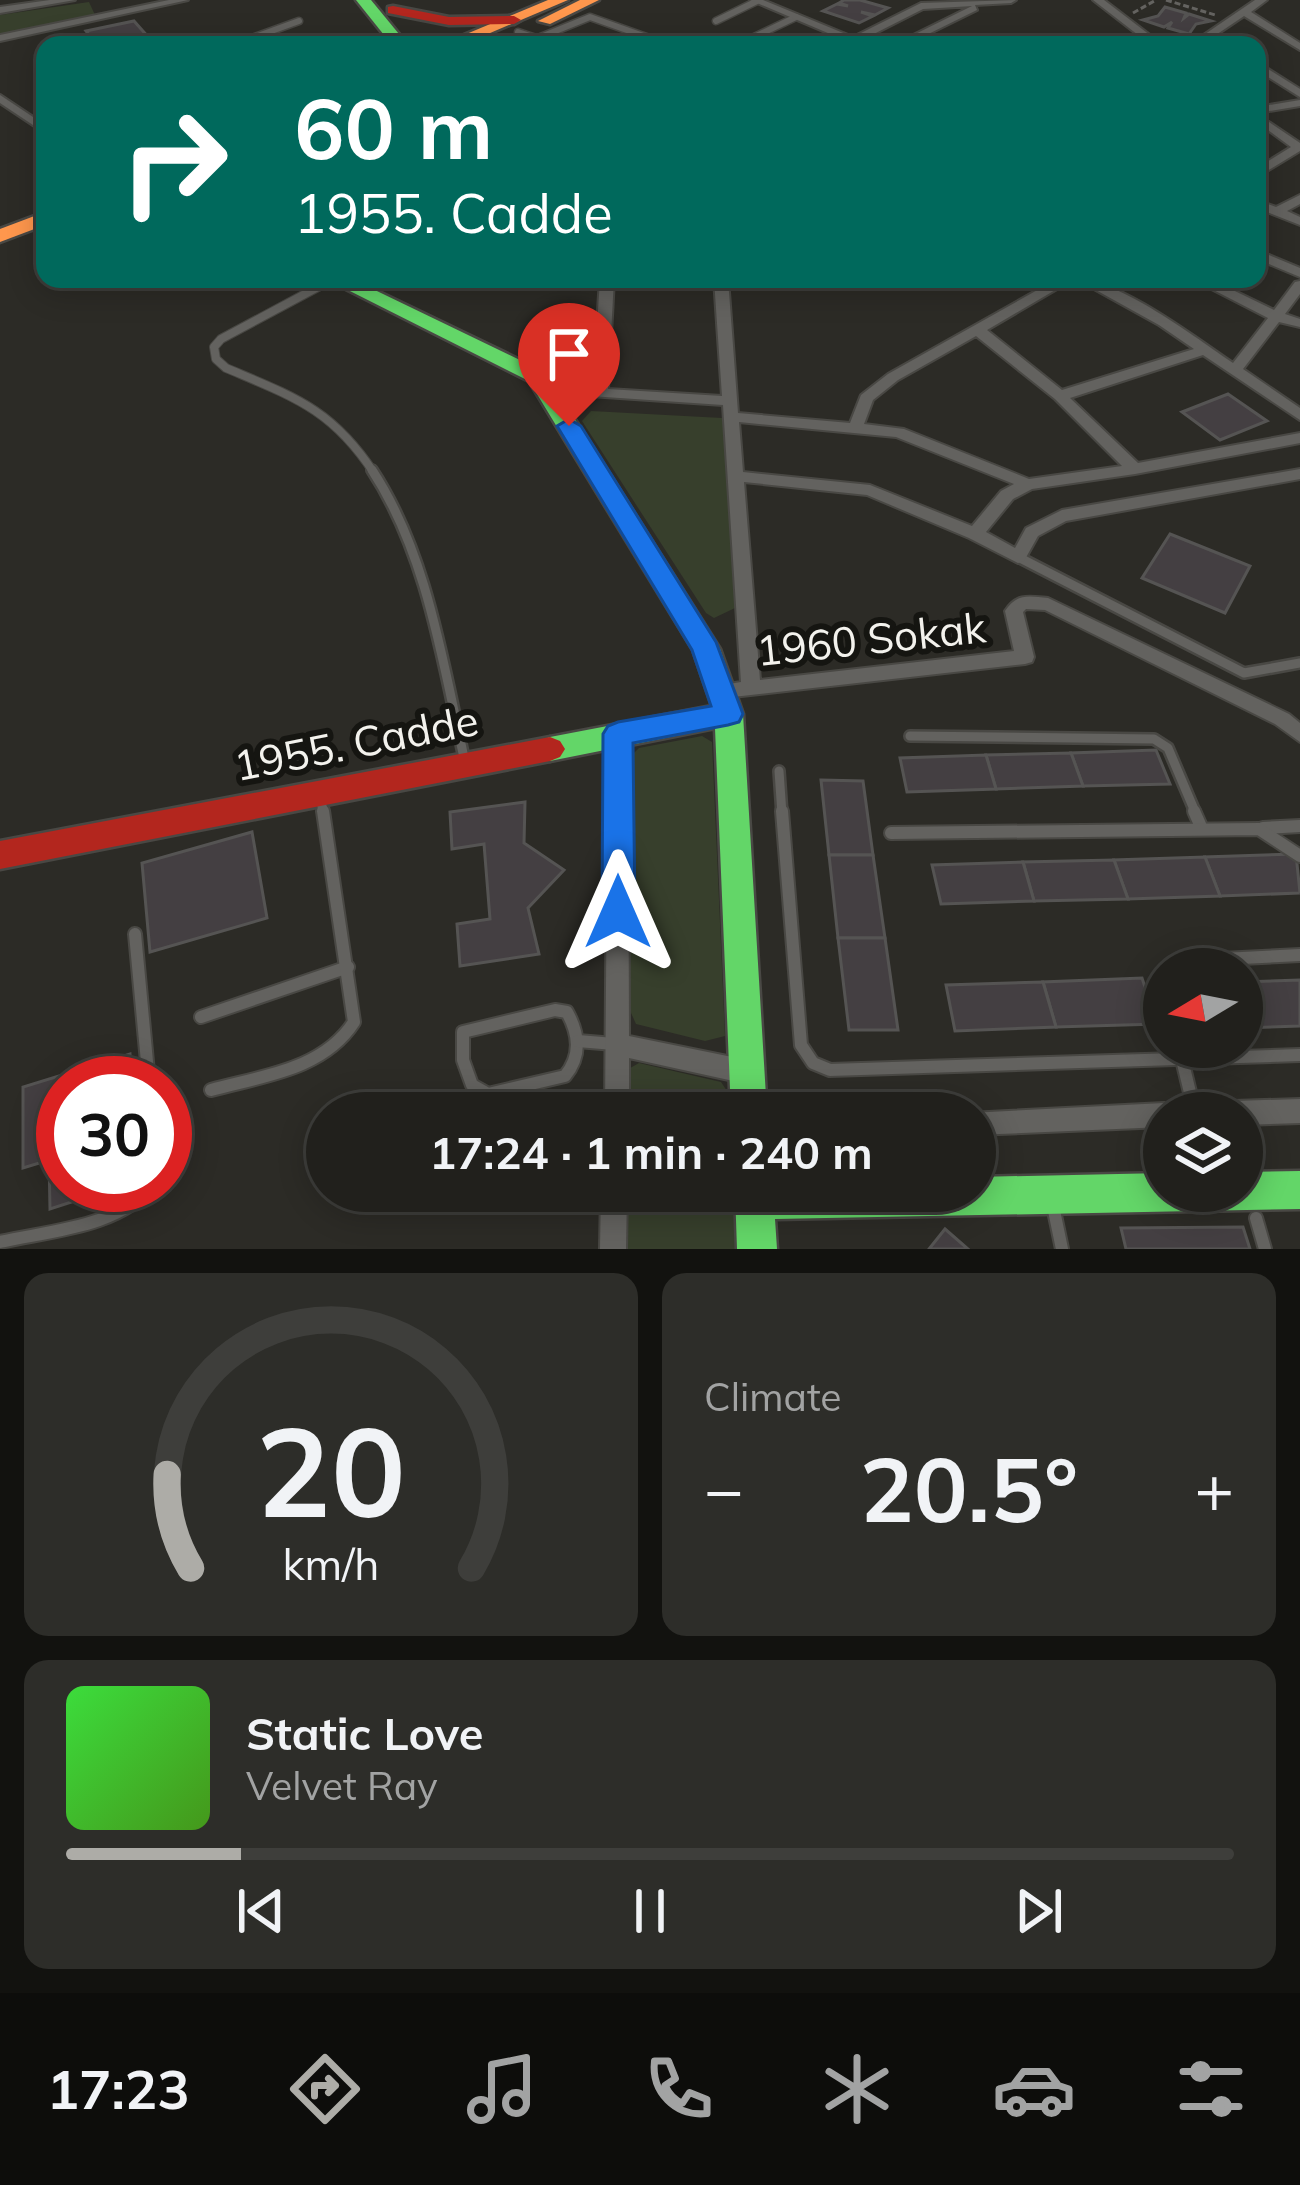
<!DOCTYPE html>
<html lang="en">
<head>
<meta charset="utf-8">
<style>
  :root { --surface:#21201c; --page:#2d2d29; --text:#f1f3f6; --muted:#a2a3a3; --line:#3e3e3b; --accent:#adaca7 }
  body { margin:0; font-family:Mulish,sans-serif; background:var(--page); color:var(--text); height:100vh; display:flex; flex-direction:column; font-size:45px; white-space:nowrap }
  * { box-sizing:border-box; margin:0 }
  p { font-size:39px; color:var(--muted) }
  .icon { flex:none; width:66px; height:66px; fill:none; stroke:currentColor; stroke-width:2; stroke-linecap:round; stroke-linejoin:round }
  .map { position:relative; height:1249px; overflow:hidden }
  .drawer { display:flex; flex-direction:column; gap:24px; padding:24px; background:#12120f; flex:1 }
  .drawer>* { flex:none }
  .top-card { position:absolute; left:36px; top:36px; width:1230px; height:252px; border-radius:24px; box-shadow:0 6px 30px #0003,0 0 0 3px var(--line); background:#00695c; color:#fff; overflow:hidden }
  .needle { width:78px; rotate:260deg }
  .buttons { position:absolute; left:1143px; top:948px; display:grid; gap:24px }
  .buttons a { display:grid; place-items:center; width:120px; height:120px; border-radius:50%; background:var(--surface); box-shadow:0 6px 30px #0003,0 0 0 3px var(--line); font-size:60px }
  .speed { position:absolute; left:36px; top:1056px; display:flex; gap:24px; font-size:60px; font-weight:700; text-align:center }
  .speed>* { display:grid; place-content:center; width:156px; height:156px; border-radius:50%; background:var(--surface); box-shadow:0 6px 30px #0003,0 0 0 3px var(--line); line-height:1 }
  .speed .limit { border:18px solid #d22; background:#fff; color:#111 }
  .pin { position:absolute; display:grid; place-items:center; width:102px; height:102px; color:#fff; margin:-123px -51px; border-radius:50% 50% 50% 0; rotate:-45deg; box-shadow:0 0 12px #0007 }
  .pin .icon { rotate:45deg }
  .me { position:absolute; width:132px; margin:-66px; rotate:0deg; stroke-linejoin:round; filter:drop-shadow(0 0 9px #0008) }
  .turn { display:flex; align-items:center; gap:42px; height:252px; padding:0 60px; font-size:54px }
  .turn .icon { width:156px; height:156px; stroke-width:2.5 }
  .turn b { display:block; font-size:84px; line-height:102px }
  .big { font-size:90px; font-weight:700; line-height:1.1 }
  .drawer .widget { flex:1; display:flex; flex-direction:column; justify-content:center; gap:18px; min-width:0; padding:0 42px; border-radius:24px; background:var(--page) }
  .drawer .dial { align-items:center; gap:0 }
  .dial svg { height:312px; overflow:visible; fill:none; stroke:var(--line); stroke-width:7; stroke-linecap:round; text-anchor:middle }
  .dial text { fill:var(--text); stroke:none }
  .song { display:flex; align-items:center; gap:36px }
  .cover { width:144px; height:144px; border-radius:18px; background:linear-gradient(135deg,hsl(120 70% 55%),hsl(100 70% 35%)) }
  .played { height:12px; border-radius:6px; background:linear-gradient(90deg,var(--accent) 15%,var(--line) 15%) }
  .keys { display:flex; justify-content:space-around; direction:ltr }
  .heat { display:flex; justify-content:space-between; align-items:center; font-size:66px; direction:ltr }
  .drawer .tiles { flex:1; display:grid; gap:24px; grid-template-columns:1fr 1fr }
  .widget:last-child { grid-column:span 2 }
  .trip { position:absolute; left:306px; top:1092px; width:690px; height:120px; border-radius:60px; background:var(--surface); box-shadow:0 6px 30px #0003,0 0 0 3px var(--line); font-weight:700; line-height:120px; text-align:center }
  .dock { display:flex; height:192px; justify-content:space-around; align-items:center; background:#0d0d0b; color:var(--muted) }
  .dock .icon { width:84px; height:84px }
  .dock .on { color:var(--accent) }
  .dock b { font-size:54px; color:var(--text) }
  .map>svg:first-child { display:block }
  .green { fill:#373f2c }
  .building { fill:#443f42; stroke:#555453; stroke-width:3 }
  .lines { fill:none; stroke-linecap:round; stroke-linejoin:round }
  .lane-far3-casing { stroke:#494844; stroke-width:9 }
  .lane-far2-casing { stroke:#494844; stroke-width:10 }
  .lane-far1-casing { stroke:#494844; stroke-width:14 }
  .lane-casing { stroke:#494844; stroke-width:16 }
  .street-casing { stroke:#494844; stroke-width:4 }
  .fast-casing { stroke:#494844; stroke-width:5 }
  .slow-casing { stroke:#494844; stroke-width:5 }
  .jam-casing { stroke:#494844; stroke-width:5 }
  .path { stroke:#646360; stroke-width:3; stroke-dasharray:6 3; stroke-linecap:butt }
  .lane-far3 { stroke:#63625f; stroke-width:6 }
  .lane-far2 { stroke:#63625f; stroke-width:8 }
  .lane-far1 { stroke:#63625f; stroke-width:9 }
  .lane { stroke:#63625f; stroke-width:12 }
  .street { fill:#63625f; fill-rule:evenodd }
  .fast { fill:#63d668; fill-rule:evenodd }
  .slow { fill:#ff974d; fill-rule:evenodd }
  .jam { fill:#b3261e; fill-rule:evenodd }
  .route { fill:#1a73e8; stroke:#114b97; stroke-width:3 }
  .labels { text-anchor:middle; stroke-width:12; stroke-linejoin:round; paint-order:stroke }
  .street-label { font-size:42px; fill:#f3f2ed; stroke:#151511 }
</style>
</head>
<body>
<div class="map">
<svg width="1300" height="1249" viewBox="0 0 1300 1249">
  <rect width="100%" height="100%" fill="#2c2b26"/>
  <g class="green">
    <path d="M89,2L95,15L0,35V15Z"/>
    <path d="M591,411L722,418L727,425L735,608L714,618L706,613L582,421Z"/>
    <path d="M702,736L712,742L725,1036L705,1041L636,1024L627,1004L632,755L639,748Z"/>
    <path d="M639,1063L721,1082L729,1094L730,1113H625V1071Z"/>
    <path d="M624,1191H733L736,1249H624Z"/>
  </g>
  <g class="building">
    <path d="M844,0H860L888,8L875,15L861,12L873,16L859,23L823,11L837,4L848,6L839,3Z"/>
    <path d="M1165,7L1186,13L1184,18L1189,14L1211,21L1196,24L1189,34L1168,28L1172,22L1164,27L1143,20L1158,16Z"/>
    <path d="M134,21L149,38L97,45L86,31Z"/>
    <path d="M1228,394L1267,421L1220,440L1182,412Z"/>
    <path d="M1170,534L1250,566L1225,613L1142,578Z"/>
    <path d="M1156,750L1170,784L1083,786L1071,753Z"/>
    <path d="M1071,753L1083,786L996,789L986,755Z"/>
    <path d="M986,755L996,789L907,792L900,758Z"/>
    <path d="M821,780L863,781L873,855H829Z"/>
    <path d="M525,802L524,843L564,870L528,908L539,954L460,966L457,924L490,919L484,844L452,849L450,812Z"/>
    <path d="M252,832L267,918L150,952L142,863Z"/>
    <path d="M1296,854L1300,893L1220,896L1205,857Z"/>
    <path d="M829,855H873L885,938H838Z"/>
    <path d="M1205,857L1220,896L1128,899L1114,860Z"/>
    <path d="M1114,860L1128,899L1034,901L1023,862Z"/>
    <path d="M1023,862L1034,901L941,904L932,865Z"/>
    <path d="M838,938H885L898,1030H849Z"/>
    <path d="M1142,978L1157,1024L1056,1027L1043,982Z"/>
    <path d="M1300,980V1026L1242,1028V982Z"/>
    <path d="M1043,982L1056,1027L955,1031L946,985Z"/>
    <path d="M130,1054L132,1083H63V1185H124L50,1209L49,1160L23,1168V1087Z"/>
    <path d="M1243,1227L1250,1249H1126L1121,1228Z"/>
    <path d="M945,1229L968,1249H929Z"/>
  </g>
  <g class="lines">
    <g class="lane-far3-casing">
      <g id="lane-far3">
        <path d="M716,21L757,1"/>
        <path d="M518,32L536,38"/>
        <path d="M752,38L796,17"/>
        <path d="M233,45L299,21"/>
        <path d="M521,45L590,17L669,45"/>
      </g>
    </g>
    <g class="lane-far2-casing">
      <path id="lane-far2" d="M333,279L221,339L214,347L216,359L226,368C294,397 332,409 374,473"/>
    </g>
    <g class="lane-far1-casing">
      <g id="lane-far1">
        <path d="M372,470C428,555 443,665 465,762"/>
        <path d="M1018,557L1244,673L1300,663"/>
        <path d="M910,736L1154,739L1168,748L1196,814"/>
        <path d="M779,771L782,814"/>
        <path d="M321,798L323,814"/>
      </g>
    </g>
    <g class="lane-casing">
      <g id="lane">
        <path d="M782,811L801,1045L813,1063L830,1070L1300,1055"/>
        <path d="M1194,811L1202,829"/>
        <path d="M1263,828L1300,826"/>
        <path d="M891,833L1259,829L1300,856"/>
        <path d="M135,934L149,1083"/>
        <path d="M1186,969L1222,959L1300,955"/>
        <path d="M555,1010L567,1012C579,1034 582,1055 565,1076L488,1094L472,1085L463,1060V1032Z"/>
        <path d="M201,1017L348,967"/>
        <path d="M578,1041L614,1044"/>
        <path d="M1179,1047L1195,1113"/>
        <path d="M211,1090C262,1076 323,1070 354,1022L323,811"/>
        <path d="M1052,1201L1062,1249"/>
        <path d="M1256,1218L1265,1249"/>
        <path d="M0,1242C48,1231 121,1227 152,1185"/>
      </g>
    </g>
    <g class="street-casing">
      <g id="street">
        <path d="M50,0H75L0,13V7Z"/>
        <path d="M169,0H188L0,41V35Z"/>
        <path d="M750,0H763L853,37L921,3L1016,0L1011,3L975,5L977,10L906,45H893L972,6L923,9L862,40L866,45H856Z"/>
        <path d="M1093,0H1104L1163,45H1151Z"/>
        <path d="M1255,0H1267L1251,12L1300,43V50L1244,16L1201,45H1189Z"/>
        <path d="M1257,62L1300,89V97L1257,70Z"/>
        <path d="M0,95L45,125V133L0,103Z"/>
        <path d="M1300,100V106L1257,113V107Z"/>
        <path d="M1257,114L1300,143V151L1257,177V168L1291,147L1257,122Z"/>
        <path d="M1300,195V204L1287,211L1300,217V225L1257,208V200L1276,207Z"/>
        <path d="M1257,250L1300,268V277L1257,259Z"/>
        <path d="M600,279H614L608,389L722,396L714,279H728L738,413L850,423L861,395L888,374L1057,279H1074L987,330L1062,390L1194,349L1159,325L1076,279C1119,279 1196,338 1233,363L1268,318L1192,279H1210L1274,310L1295,282L1300,281V294L1285,314L1300,319V327L1279,322L1243,369L1300,408V420L1203,355L1070,398L1138,463L1300,433V443L1135,474L1032,489L1013,499L986,532L1015,548L1026,528L1062,510L1300,469V479L1066,521L1038,536L1024,561L1018,563L969,538L867,495L744,482L760,680L1014,651L1005,611C1017,593 1028,596 1048,598L1289,714L1300,723V742L1275,724L1045,610L1026,609L1023,612L1034,657L1032,662L1025,664L724,698L717,696L715,691L717,686L741,682L723,405L546,393L539,389L546,385L593,388ZM976,336L1055,399L1122,466L1029,479L904,429L864,424L873,400L898,380ZM739,422L896,437L1014,484L1001,491L972,526L870,485L743,472Z"/>
        <path d="M618,726L625,729L628,734L629,1036L747,1060L755,1064L759,1072L755,1080L747,1084L629,1058V1113H605L608,734L611,729Z"/>
        <path d="M1300,1099V1123L1242,1125V1113H1222L1225,1104L1234,1101Z"/>
        <path d="M1164,1103L1173,1106L1175,1113H1164V1127L975,1135V1113H969Z"/>
        <path d="M601,1191H627L626,1249H600Z"/>
      </g>
    </g>
    <g class="fast-casing">
      <g id="fast">
        <path d="M356,0H371L408,45H392Z"/>
        <path d="M326,279H352L545,372L720,649L743,714L767,1113H731L715,728L550,761L540,757L535,749L540,741L550,737L712,706L693,650L529,381Z"/>
        <path d="M1300,1171V1209L775,1219L777,1249H737L735,1191H975V1177L1164,1173V1191H1242V1172Z"/>
      </g>
    </g>
    <g class="slow-casing">
      <g id="slow">
        <path d="M548,0H568L462,45H440Z"/>
        <path d="M580,0H599L550,24L538,21Z"/>
        <path d="M45,212V225L0,242V229Z"/>
      </g>
    </g>
    <g class="jam-casing">
      <g id="jam">
        <path d="M393,6L449,17L514,16L521,20L514,24L449,25L388,13V7Z"/>
        <path d="M550,737L560,741L565,749L560,757L550,761L0,869V841Z"/>
      </g>
    </g>
    <g class="path">
      <path d="M1166,0L1215,15"/>
      <path d="M1133,13L1156,0"/>
    </g>
    <use href="#lane-far3" class="lane-far3"/>
    <use href="#lane-far2" class="lane-far2"/>
    <use href="#lane-far1" class="lane-far1"/>
    <use href="#lane" class="lane"/>
    <use href="#street" class="street"/>
    <use href="#fast" class="fast"/>
    <use href="#slow" class="slow"/>
    <use href="#jam" class="jam"/>
  </g>
  <path class="route" d="M569,419L581,426L716,642L743,714L739,722L728,725L633,743L635,912L630,922L618,926L607,922L602,912L603,734L608,726L618,722L711,706L692,650L557,426Z"/>
  <g class="labels">
    <g class="street-label">
      <text transform="translate(871 639) rotate(-6)" y="15">1960 Sokak</text>
      <text transform="translate(356 743) rotate(-11)" y="15">1955. Cadde</text>
    </g>
  </g>
</svg>
<div class="buttons">
<a><svg class="needle" viewBox="-14 -14 28 28"><path d="M0-13l5 13h-10z" fill="#e53935"/><path d="M0 13l5-13h-10z" fill="#a2a3a3"/></svg></a>
<a><svg class="icon" aria-label="layers" viewBox="0 0 24 24"><path d="M12 4l9 5-9 5-9-5zM3 14l9 5 9-5"/></svg></a>
</div>
<div class="speed"><div class="limit">30</div></div>
<div class="pin" style="left:569px;top:426px;background:#d93025"><svg class="icon" aria-label="arrive" viewBox="0 0 24 24"><path d="M6 21V4h12l-3 4 3 4H6"/></svg></div>
<svg class="me" style="left:618px;top:912px" viewBox="-20 -20 40 40"><path d="M0-17L14 15 0 8-14 15z" fill="#1a73e8" stroke="#fff" stroke-width="4"/></svg>
<div class="trip">17:24 · 1 min · 240 m</div>
<div class="top-card">
<div class="turn"><svg class="icon" aria-label="right" viewBox="0 0 24 24"><path d="M7 20v-9h11M14 6l5 5-5 5"/></svg><div><b>60 m</b>1955. Cadde</div></div>
</div>
</div>
<section class="drawer">
<div class="tiles">
<div class="widget dial"><svg viewBox="0 0 100 80">
<path d="M14 69A42 42 0 1 1 86 69"/>
<path d="M14 69A42 42 0 0 1 8 45" stroke="#adaca7"/>
<text x="50" y="56" font-size="32" font-weight="700">20</text>
<text x="50" y="72" font-size="11">km/h</text>
</svg></div>
<div class="widget"><p>Climate</p>
<div class="heat"><a>−</a><b class="big">20.5°</b><a>+</a></div>
</div>
<div class="widget">
<div class="song"><i class="cover"></i><div><b>Static Love</b><p>Velvet Ray</p></div></div>
<div class="played"></div>
<div class="keys"><svg class="icon" aria-label="previous" viewBox="0 0 24 24"><path d="M18 5L8 12l10 7zM5 5v14"/></svg><svg class="icon" aria-label="pause" viewBox="0 0 24 24"><path d="M8 5v14M16 5v14"/></svg><svg class="icon" aria-label="next" viewBox="0 0 24 24"><path d="M6 5l10 7-10 7zM19 5v14"/></svg></div>
</div>
</div>
</section>
<nav class="dock">
<b>17:23</b>
<svg class="icon on" aria-label="directions" viewBox="0 0 24 24"><path d="M12 3l9 9-9 9-9-9zM9 14v-3h6M13 9l2 2-2 2"/></svg>
<svg class="icon" aria-label="music" viewBox="0 0 24 24"><path d="M9 18V5l10-2v13"/><circle cx="6" cy="18" r="3"/><circle cx="16" cy="16" r="3"/></svg>
<svg class="icon" aria-label="phone" viewBox="0 0 24 24"><path d="M5 4h4l2 5-3 2q2 4 5 5l2-3 5 2v4C11 20 4 13 5 4z"/></svg>
<svg class="icon" aria-label="climate" viewBox="0 0 24 24"><path d="M12 3v18M4 7l16 10M4 17L20 7"/></svg>
<svg class="icon" aria-label="car" viewBox="0 0 24 24"><path d="M5 17H2v-5l4-1 3-4h7l3 4 3 1v5h-3M9 17h6M6 11h13"/><circle cx="7" cy="17" r="2"/><circle cx="17" cy="17" r="2"/></svg>
<svg class="icon" aria-label="filters" viewBox="0 0 24 24"><path d="M4 7h16M4 17h16"/><circle cx="9" cy="7" r="2"/><circle cx="15" cy="17" r="2"/></svg>
</nav>
</body>
</html>
